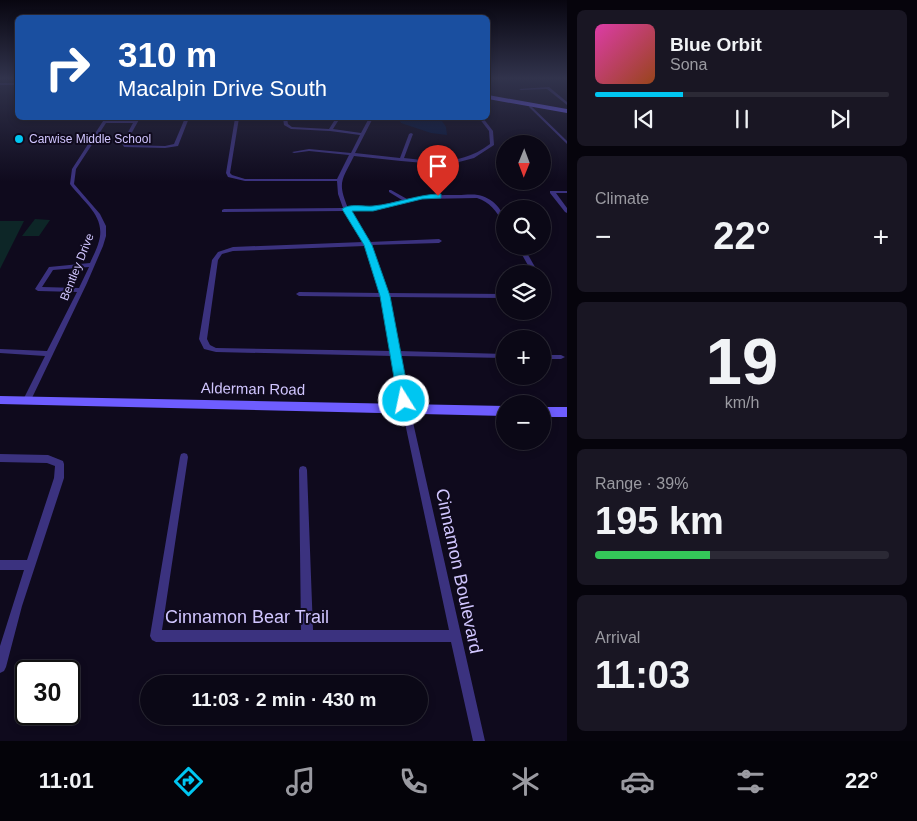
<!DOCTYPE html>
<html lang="en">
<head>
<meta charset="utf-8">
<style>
  :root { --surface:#0b0816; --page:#191623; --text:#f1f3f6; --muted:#9a9aa1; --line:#2b2935; --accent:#00c6f1 }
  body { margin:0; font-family:Helvetica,sans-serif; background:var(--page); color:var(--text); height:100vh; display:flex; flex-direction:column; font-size:19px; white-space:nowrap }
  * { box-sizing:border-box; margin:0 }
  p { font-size:16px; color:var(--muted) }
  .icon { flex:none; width:28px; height:28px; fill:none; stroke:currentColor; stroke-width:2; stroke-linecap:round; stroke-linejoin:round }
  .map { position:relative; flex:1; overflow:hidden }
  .sheet { display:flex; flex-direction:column; gap:10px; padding:10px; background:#06040c; width:350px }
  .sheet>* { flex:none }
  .top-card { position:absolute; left:15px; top:15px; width:475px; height:105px; border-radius:8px; box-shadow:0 2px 8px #0003,0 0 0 1px var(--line); background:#1a4fa0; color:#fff; overflow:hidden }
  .needle { width:32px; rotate:181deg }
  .fabs { position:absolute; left:496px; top:135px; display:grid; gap:10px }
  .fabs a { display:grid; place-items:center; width:55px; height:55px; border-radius:50%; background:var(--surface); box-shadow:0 2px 8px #0003,0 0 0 1px var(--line); font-size:25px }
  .speed { position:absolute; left:15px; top:660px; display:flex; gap:10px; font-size:25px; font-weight:700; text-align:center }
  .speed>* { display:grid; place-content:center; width:65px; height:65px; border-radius:50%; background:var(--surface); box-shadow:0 2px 8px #0003,0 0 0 1px var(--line); line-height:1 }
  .speed .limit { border:2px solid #111; border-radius:8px; background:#fff; color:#111 }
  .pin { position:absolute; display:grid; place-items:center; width:42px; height:42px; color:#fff; margin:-51px -21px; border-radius:50% 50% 50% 0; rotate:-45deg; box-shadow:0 0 5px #0007 }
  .pin .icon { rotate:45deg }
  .me { position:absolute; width:55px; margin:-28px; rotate:350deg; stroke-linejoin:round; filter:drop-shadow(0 0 4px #0008) }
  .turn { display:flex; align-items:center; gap:18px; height:105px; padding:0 20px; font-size:22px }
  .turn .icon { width:65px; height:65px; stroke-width:2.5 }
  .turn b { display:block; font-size:35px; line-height:42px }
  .big { font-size:38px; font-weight:700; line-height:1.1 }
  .sheet .widget { flex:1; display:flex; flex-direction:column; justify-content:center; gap:8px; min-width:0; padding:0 18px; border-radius:8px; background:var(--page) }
  .sheet .dial { align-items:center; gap:0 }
  .dial b { font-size:65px; line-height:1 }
  .song { display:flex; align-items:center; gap:15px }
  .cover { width:60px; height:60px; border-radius:8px; background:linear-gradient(135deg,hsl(320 70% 55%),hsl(20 70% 35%)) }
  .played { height:5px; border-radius:2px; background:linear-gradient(90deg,var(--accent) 30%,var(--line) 30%) }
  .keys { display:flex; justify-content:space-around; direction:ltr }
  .heat { display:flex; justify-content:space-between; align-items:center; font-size:28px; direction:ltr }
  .charge { height:8px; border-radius:4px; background:linear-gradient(90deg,#34c759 39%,var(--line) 0) }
  .trip { position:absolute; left:140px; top:675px; width:288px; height:50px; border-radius:25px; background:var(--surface); box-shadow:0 2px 8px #0003,0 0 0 1px var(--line); font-weight:700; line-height:50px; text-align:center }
  .tabs { display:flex; height:80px; justify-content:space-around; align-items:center; background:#040309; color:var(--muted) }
  .tabs .icon { width:35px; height:35px }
  .tabs .current { color:var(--accent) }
  .tabs b { font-size:22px; color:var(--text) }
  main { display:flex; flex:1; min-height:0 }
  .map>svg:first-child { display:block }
  .green { fill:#0d2627 }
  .water { fill:#06153a }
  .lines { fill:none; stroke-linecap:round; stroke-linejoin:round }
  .street { fill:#3b327f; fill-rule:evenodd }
  .secondary { fill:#6e5dff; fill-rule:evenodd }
  .route { fill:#00c6f1; stroke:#00819d }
  .poi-dot { fill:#00c6f1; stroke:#0f0a1d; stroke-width:2 }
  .labels { text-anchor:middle; stroke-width:4; stroke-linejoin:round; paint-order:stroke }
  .far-poi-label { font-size:12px; fill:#d1c6ff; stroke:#0f0a1d; text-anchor:start }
  .far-street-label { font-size:12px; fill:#d1c6ff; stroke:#0f0a1d }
  .street-label { font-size:15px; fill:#d1c6ff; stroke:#0f0a1d }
  .near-street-label { font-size:18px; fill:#d1c6ff; stroke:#0f0a1d }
</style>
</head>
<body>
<main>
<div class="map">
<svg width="567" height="741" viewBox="0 0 567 741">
  <rect width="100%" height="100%" fill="#0f0a1d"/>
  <g class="green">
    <path d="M35,219L50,220L39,236H22Z"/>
    <path d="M0,221H24L0,269Z"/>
  </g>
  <path class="water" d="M402,118H440L446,127L447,135L431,133L401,123L399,119Z"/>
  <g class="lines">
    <g class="street">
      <rect x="0" y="83" width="18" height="2"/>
      <path d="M549,87L567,102V105L547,89L521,90L519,89Z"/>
      <path d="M530,105L567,141V144L529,107Z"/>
      <path d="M105,118H109L107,121H134L136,118H140L126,143L127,145L165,146L174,144L185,118H189L178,146L165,148L124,147L122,143L133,123H106L76,169L74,184L100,214L106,226V236L103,246L87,283L31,400L30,402H24L23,400L45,356L0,353V349L47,351L77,292L38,291L35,289L49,267L90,263C93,256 97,249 99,241C106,216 83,202 70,184L72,169ZM89,267L79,288L42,287L53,270Z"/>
      <path d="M235,118H239L230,173L232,175L245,179H337L349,155L309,151L294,153L292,152L309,149L351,153L360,135L330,131L291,129L284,125L283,118H287L288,124L292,127L329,129L336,118H340L333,129L361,133L369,118H373L355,153L400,158L409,134L411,133L413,134L404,158C437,162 462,165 490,144L489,131L479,118H483L493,131L494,145L474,158L459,162L445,164H436L401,161L354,156C342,180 337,182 348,208L373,207L402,200L389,192V190H391L407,199C424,195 441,195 458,195C464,195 471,194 478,195C491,197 505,210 505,224L503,223C496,211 490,202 477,198L422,199L373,211H350L369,242L439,239L442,241L439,243L371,245L387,293L505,294V298L388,297L399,351L505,354V358L400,356L410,409L485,741H473L451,642H156L152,640L150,636L180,457L181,454L184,453L187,454L188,457L162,630H301L299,470L300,467L303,466L306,467L307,470L313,630H449L402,409L393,356L216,352L204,349L199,339L212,260L218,252L233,247L363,242L345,211L222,212V210L224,209L343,208L338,194L337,181H245L228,177L226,173ZM365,246L381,293L299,292L296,294L299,296L382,297L392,351L216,348L210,345L207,339L218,260L222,254L233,251Z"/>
      <path d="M550,191H567V193H556L567,208V213L565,212L550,193Z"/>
      <path d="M517,246H523L539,274H533Z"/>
      <path d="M542,282L545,284V287L542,289Z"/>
      <path d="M542,355H561L565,357L561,359H542Z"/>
      <path d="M0,454L48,455L63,461L64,464V478L22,606L6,667L4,671L0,673V646L24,570H0V560H27L54,478L55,466L47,463L0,462Z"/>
    </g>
    <g class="secondary">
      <path d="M488,95L567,109V113L488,99Z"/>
      <path d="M0,396L505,406V416L0,404Z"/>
      <rect x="542" y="407" width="25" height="10"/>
    </g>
  </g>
  <linearGradient id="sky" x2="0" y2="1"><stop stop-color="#080610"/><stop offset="0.43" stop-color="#31334c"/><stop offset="1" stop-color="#31334c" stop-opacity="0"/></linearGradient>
  <rect width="567" height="182" fill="url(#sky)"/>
  <path class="route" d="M438,194H441V198L422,199L373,211H352L372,245L390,296L410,401L404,405L398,401L380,296L364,245L342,209C350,203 363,207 373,206C395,204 416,195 438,194Z"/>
  <circle class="poi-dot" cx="19" cy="139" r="5"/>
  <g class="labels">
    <g class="far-poi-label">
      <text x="29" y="143">Carwise Middle School</text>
    </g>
    <g class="far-street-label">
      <text transform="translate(77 267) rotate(-68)" y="4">Bentley Drive</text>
    </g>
    <g class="street-label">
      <text transform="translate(253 389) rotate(1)" y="5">Alderman Road</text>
    </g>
    <g class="near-street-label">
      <text transform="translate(459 571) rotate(78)" y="6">Cinnamon Boulevard</text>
      <text x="247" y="623">Cinnamon Bear Trail</text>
    </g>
  </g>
</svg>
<div class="fabs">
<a><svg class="needle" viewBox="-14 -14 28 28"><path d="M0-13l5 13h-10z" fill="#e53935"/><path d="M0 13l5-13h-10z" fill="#9a9aa1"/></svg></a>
<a><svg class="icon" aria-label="search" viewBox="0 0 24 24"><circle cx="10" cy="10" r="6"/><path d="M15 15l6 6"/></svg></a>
<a><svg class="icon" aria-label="layers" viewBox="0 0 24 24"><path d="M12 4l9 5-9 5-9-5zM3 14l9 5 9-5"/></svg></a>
<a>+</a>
<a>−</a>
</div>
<div class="speed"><div class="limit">30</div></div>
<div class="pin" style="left:438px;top:196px;background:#d93025"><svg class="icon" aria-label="arrive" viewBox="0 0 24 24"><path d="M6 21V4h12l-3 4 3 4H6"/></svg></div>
<svg class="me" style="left:404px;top:401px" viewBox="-20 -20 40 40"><circle r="17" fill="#00c6f1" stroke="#fff" stroke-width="3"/><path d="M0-11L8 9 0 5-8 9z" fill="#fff"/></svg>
<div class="trip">11:03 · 2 min · 430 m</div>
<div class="top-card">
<div class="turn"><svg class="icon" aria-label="right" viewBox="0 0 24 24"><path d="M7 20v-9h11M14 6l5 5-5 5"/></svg><div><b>310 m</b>Macalpin Drive South</div></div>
</div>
</div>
<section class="sheet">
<div class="widget">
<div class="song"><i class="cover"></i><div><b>Blue Orbit</b><p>Sona</p></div></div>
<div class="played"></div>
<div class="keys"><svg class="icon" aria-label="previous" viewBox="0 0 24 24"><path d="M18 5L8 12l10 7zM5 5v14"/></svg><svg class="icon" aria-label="pause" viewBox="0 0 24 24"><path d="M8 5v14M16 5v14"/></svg><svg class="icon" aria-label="next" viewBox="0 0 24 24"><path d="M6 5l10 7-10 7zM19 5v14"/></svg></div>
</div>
<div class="widget"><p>Climate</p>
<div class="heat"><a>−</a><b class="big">22°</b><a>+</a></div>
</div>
<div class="widget dial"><b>19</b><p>km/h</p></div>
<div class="widget"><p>Range · 39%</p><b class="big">195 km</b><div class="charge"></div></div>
<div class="widget"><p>Arrival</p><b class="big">11:03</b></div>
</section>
</main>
<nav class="tabs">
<b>11:01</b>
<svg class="icon current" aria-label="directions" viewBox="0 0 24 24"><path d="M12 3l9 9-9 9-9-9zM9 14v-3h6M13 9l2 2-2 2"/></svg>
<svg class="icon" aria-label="music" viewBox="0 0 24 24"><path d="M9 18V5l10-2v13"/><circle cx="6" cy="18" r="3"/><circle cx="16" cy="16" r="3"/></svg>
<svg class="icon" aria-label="phone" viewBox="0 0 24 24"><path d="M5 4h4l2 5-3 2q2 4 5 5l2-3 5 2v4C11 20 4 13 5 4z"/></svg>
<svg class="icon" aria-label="climate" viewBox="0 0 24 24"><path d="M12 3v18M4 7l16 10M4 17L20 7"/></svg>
<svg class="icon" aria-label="car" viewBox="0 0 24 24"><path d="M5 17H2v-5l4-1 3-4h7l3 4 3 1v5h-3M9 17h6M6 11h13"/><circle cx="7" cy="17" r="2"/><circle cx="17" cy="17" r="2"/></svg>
<svg class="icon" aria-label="filters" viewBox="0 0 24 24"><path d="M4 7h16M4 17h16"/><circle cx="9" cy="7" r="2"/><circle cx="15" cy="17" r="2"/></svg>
<b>22°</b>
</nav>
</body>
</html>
